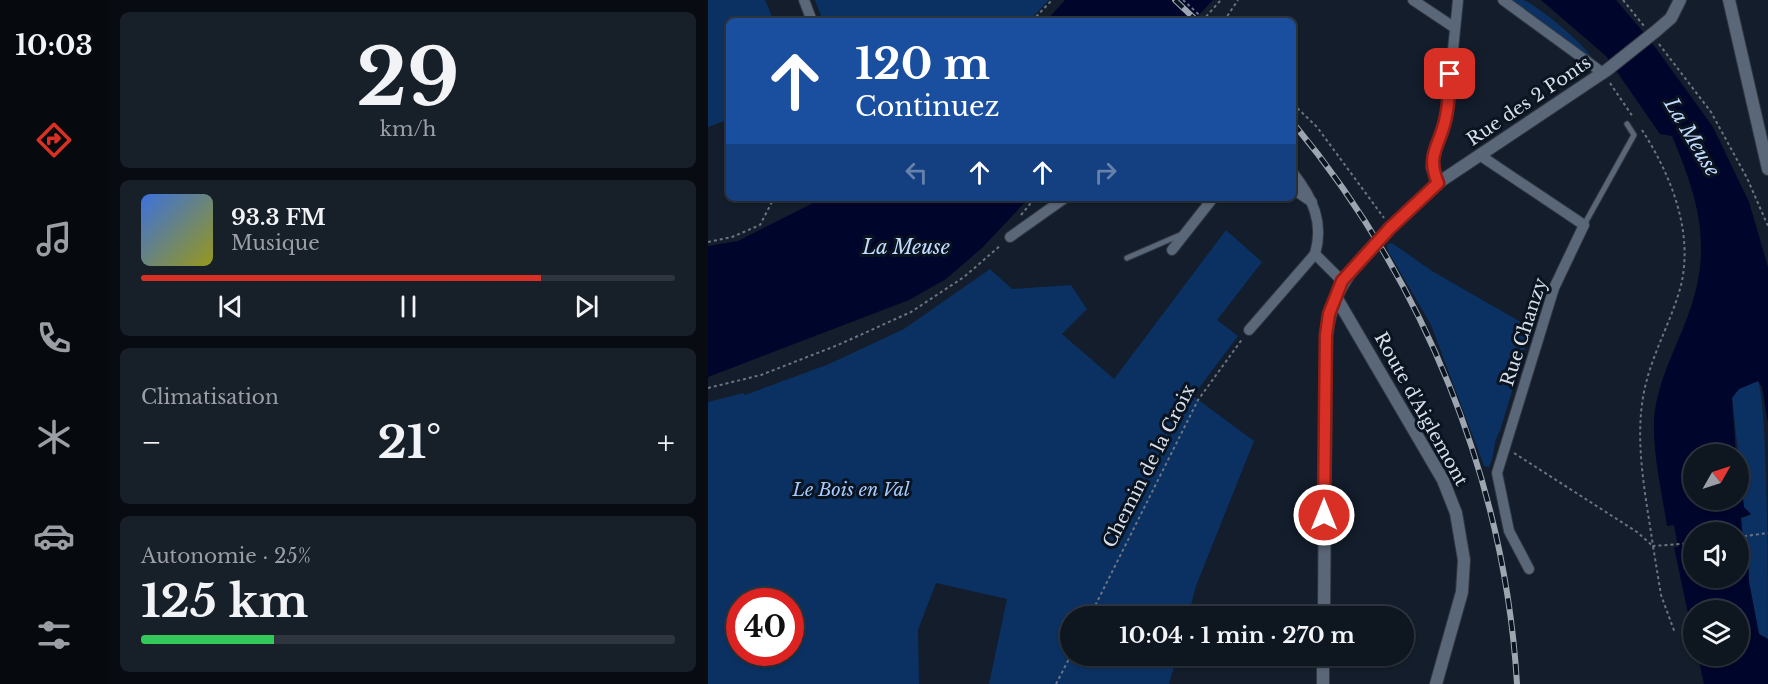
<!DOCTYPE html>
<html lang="fr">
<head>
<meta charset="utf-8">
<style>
  :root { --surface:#0e1620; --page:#171f29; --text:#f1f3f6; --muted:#9b9fa5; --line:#2e353e; --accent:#d93025 }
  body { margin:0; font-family:"Libre Baskerville",serif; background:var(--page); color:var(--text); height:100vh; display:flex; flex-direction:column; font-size:22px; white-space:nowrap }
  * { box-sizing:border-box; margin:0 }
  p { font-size:20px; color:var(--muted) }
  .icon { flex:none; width:33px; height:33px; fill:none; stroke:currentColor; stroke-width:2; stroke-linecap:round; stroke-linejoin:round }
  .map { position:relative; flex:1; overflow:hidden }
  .side { display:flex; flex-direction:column; gap:12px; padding:12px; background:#080c12; width:600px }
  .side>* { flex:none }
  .hud { position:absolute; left:18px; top:18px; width:570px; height:183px; border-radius:9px; box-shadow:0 2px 4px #0004,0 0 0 2px var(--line); background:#1a4fa0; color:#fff; overflow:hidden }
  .needle { width:39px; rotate:51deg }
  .tools { position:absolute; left:975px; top:444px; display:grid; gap:12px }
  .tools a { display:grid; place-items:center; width:66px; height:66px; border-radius:50%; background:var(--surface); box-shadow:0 2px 4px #0004,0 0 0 2px var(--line); font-size:30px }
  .speed { position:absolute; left:18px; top:588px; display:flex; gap:12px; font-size:30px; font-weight:700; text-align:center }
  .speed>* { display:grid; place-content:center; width:78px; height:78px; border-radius:50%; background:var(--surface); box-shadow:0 2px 4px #0004,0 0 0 2px var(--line); line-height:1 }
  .speed .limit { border:9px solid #d22; background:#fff; color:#111 }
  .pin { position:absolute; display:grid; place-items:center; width:51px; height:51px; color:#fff; margin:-26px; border-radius:12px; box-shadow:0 3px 9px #0006 }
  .me { position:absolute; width:66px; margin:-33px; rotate:0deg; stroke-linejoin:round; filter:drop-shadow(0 0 4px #0008) }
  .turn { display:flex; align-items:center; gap:21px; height:126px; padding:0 30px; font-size:27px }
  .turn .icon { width:78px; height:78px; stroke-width:2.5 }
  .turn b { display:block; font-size:42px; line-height:51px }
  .lanes { display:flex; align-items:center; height:57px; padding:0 30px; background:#0003; justify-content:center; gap:30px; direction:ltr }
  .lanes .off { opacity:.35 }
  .big { font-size:45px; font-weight:700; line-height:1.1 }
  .side .tile { flex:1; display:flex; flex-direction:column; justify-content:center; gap:9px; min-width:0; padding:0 21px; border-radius:9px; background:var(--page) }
  .side .dial { align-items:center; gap:0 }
  .dial b { font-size:78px; line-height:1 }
  .song { display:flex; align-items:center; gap:18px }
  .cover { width:72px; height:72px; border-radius:9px; background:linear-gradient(135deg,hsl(220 70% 55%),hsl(60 70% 35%)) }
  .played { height:6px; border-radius:3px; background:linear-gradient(90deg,var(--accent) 75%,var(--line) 75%) }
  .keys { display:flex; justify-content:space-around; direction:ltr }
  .heat { display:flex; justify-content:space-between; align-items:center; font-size:33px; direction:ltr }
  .charge { height:9px; border-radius:4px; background:linear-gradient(90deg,#34c759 25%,var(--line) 0) }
  .trip { position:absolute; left:352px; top:606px; width:354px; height:60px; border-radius:30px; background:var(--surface); box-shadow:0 2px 4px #0004,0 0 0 2px var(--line); font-weight:700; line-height:60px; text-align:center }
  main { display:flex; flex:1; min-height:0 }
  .tab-bar { display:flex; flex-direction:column; width:108px; justify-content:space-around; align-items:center; background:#06090d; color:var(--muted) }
  .tab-bar .icon { width:42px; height:42px }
  .tab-bar .active { color:var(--accent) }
  .tab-bar b { font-size:27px; color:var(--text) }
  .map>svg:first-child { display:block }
  .green { fill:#0b3162; fill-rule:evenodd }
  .water { fill:#00052b; fill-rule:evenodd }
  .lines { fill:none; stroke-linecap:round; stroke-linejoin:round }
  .service-casing { stroke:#313742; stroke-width:7 }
  .minor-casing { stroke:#313742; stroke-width:12 }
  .tertiary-casing { stroke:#313742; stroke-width:14 }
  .path { stroke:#6c7481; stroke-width:2; stroke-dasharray:3 3; stroke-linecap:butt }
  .service { stroke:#5a6778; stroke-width:5 }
  .minor { stroke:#5a6778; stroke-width:10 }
  .tertiary { stroke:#5a6778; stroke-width:12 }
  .rail-casing { stroke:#9da5b0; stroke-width:6 }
  .rail { stroke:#0a1421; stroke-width:4; stroke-dasharray:11; stroke-linecap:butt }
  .tertiary-bridge-casing { stroke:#313742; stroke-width:14; stroke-linecap:butt }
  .path-bridge { stroke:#6c7481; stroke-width:2; stroke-dasharray:3 3; stroke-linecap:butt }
  .tertiary-bridge { stroke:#5a6778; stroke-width:12 }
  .route-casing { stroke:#8d1f18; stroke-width:15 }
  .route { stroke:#d93025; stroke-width:10 }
  .labels { text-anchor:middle; stroke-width:6; stroke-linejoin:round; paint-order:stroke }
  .street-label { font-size:18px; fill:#d8dfe9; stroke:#0a1421 }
  .park-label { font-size:18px; font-style:italic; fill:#a7cbfc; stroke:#0a1421 }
  .water-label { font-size:20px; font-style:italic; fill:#c3dbfd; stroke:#0a1421 }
</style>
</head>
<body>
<main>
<nav class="tab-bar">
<b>10:03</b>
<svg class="icon active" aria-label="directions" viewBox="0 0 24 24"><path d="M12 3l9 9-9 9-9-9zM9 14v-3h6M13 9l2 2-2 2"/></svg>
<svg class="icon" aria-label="music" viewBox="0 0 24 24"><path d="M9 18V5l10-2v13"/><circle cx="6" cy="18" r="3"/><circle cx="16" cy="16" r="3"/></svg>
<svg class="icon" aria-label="phone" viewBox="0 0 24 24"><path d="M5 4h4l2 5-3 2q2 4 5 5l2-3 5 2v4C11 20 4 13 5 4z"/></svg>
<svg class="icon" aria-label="climate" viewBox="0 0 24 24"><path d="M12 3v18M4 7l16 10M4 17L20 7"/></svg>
<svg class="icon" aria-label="car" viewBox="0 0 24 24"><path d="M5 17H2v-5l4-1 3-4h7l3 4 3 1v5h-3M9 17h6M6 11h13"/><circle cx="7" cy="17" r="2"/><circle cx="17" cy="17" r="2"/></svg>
<svg class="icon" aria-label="filters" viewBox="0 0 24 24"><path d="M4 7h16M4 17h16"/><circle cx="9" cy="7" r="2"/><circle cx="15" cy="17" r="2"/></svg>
</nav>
<section class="side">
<div class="tile dial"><b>29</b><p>km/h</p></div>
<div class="tile">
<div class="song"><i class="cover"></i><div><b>93.3 FM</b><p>Musique</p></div></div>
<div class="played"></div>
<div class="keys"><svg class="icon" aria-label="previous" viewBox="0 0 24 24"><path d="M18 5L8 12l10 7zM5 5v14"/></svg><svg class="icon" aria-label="pause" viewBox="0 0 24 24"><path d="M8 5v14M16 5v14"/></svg><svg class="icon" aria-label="next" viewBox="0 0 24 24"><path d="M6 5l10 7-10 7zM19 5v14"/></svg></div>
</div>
<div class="tile"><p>Climatisation</p>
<div class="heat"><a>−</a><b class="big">21°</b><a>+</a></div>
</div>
<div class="tile"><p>Autonomie · 25%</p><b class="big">125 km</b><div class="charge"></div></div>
</section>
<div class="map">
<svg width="1060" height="684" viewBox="0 0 1060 684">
  <rect width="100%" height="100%" fill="#131d2b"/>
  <g class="green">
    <path d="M0,0H57L66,21H21V119L0,127Z"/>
    <path d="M107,0H341L321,21H115Z"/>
    <path d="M795,0C801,0 809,0 815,0C828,4 888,53 888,66Z"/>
    <path d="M518,230L554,262L509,320L530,336L485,396L546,441L488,586L480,616H363V656H469L461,684H281L299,599L228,583L210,630L211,684H0V402L35,393L37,395L121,364L196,329L282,269L304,289L363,285L379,309L354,334L406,379ZM32,602H82V652H32Z"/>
    <path d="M684,243L724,271L823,328L792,431C784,443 788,454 781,467L776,466L723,325L680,251L679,244Z"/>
    <path d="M1050,381C1060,406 1060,595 1060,639L1051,634L1041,582L1039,540H1035L1033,518L1043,515L1036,508L1024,397L1031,389Z"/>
  </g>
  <g class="water">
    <path d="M357,0H505L485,21H338Z"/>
    <path d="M833,0H908L942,40L1005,127L1041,202L1060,267V423L1054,387L1050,381L1031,389L1024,398L1028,454H986V500H1030L1031,470L1036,507L1043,514L1033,518L1035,539H1039L1041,582L1051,634L1060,639V684H996L990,656H1030V610H986L985,637L966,547H970L966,525L959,526C954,492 945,456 946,421C948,387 964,356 976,326C1006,253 993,205 964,136L952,134L898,56ZM986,532H1030V578H986Z"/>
    <path d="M115,198H321L275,247L238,279L201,300L0,377V246L30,241Z"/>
  </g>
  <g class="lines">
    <g class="service-casing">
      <g id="service">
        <path d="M876,225L926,135L919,124"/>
        <path d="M419,258L472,235"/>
      </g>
    </g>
    <g class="minor-casing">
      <g id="minor">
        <path d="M96,0L104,21"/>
        <path d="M705,0L747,28"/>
        <path d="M795,0L895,73"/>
        <path d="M773,156L876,225L846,288L789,473L801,531L821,569"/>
        <path d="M585,173C605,198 616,223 607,254"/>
        <path d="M730,183L723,167L725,154L738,120L750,0"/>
        <path d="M585,189L604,202"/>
        <path d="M302,237L357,198"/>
        <path d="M464,250L505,198"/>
        <path d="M607,254L634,281"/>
        <path d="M541,330L607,254"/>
      </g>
    </g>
    <g class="tertiary-casing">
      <g id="tertiary">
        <path d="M1021,0L1060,169"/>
        <path d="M948,31L963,18L972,0"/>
        <path d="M682,228L730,183L899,70"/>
        <path d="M628,297L735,480L748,513L756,560L754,592L728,684"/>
        <path d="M616,616L618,335C624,301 633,282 655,257"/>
        <path d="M615,684V656"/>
      </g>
    </g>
    <g class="path">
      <path d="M915,0L936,26"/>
      <path d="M324,21L344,0"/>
      <path d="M494,21L513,0"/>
      <path d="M516,21L530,0"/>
      <path d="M951,44L1003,112L1039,178L1060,226"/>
      <path d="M902,83L925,117"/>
      <path d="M585,104L609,127L676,218"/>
      <path d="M934,130C963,175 987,234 972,289C962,324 943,356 936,392C926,442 938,497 945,546L986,543"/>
      <path d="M313,215L327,198"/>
      <path d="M0,242L24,237L52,225L66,198"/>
      <path d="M0,388L53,375L130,345L203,312L256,277L293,245"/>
      <path d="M806,453L929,532L945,546L953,595L967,633"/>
      <path d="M1030,537L1060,533"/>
      <path d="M382,616L490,400L535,338"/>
      <path d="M348,684L363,655"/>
    </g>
    <use href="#service" class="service"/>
    <use href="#minor" class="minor"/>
    <use href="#tertiary" class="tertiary"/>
    <g class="rail-casing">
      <g id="rail">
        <path d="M467,0L489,21"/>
        <path d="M585,123C715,279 797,480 809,684"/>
      </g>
    </g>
    <use href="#rail" class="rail"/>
    <g class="tertiary-bridge-casing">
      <g id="tertiary-bridge">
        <path d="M899,70L948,31"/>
        <path d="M655,257L682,228"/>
      </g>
    </g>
    <path class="path-bridge" d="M475,0L498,21"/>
    <use href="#tertiary-bridge" class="tertiary-bridge"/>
  </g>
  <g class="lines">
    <g class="route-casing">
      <path id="route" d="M616,515L618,335L621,314L634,281L682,228L730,183C718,155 731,147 737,121C741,106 741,89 742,74"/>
    </g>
    <use href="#route" class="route"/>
  </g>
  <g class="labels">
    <g class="street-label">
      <text transform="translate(821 101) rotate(-34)" y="6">Rue des 2 Ponts</text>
      <text transform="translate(816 332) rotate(-72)" y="6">Rue Chanzy</text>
      <text transform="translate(713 409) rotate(61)" y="6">Route d'Aiglemont</text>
      <text transform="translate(441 466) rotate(-63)" y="6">Chemin de la Croix</text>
    </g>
    <g class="park-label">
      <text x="143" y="496">Le Bois en Val</text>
    </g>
    <g class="water-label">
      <text transform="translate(984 137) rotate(59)" y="7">La Meuse</text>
      <text x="198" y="254">La Meuse</text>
    </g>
  </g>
</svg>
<div class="tools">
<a><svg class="needle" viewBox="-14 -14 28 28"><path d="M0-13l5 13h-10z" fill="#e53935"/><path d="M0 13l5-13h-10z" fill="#9b9fa5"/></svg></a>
<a><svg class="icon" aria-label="sound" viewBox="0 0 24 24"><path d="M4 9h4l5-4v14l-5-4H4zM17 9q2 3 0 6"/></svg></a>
<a><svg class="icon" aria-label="layers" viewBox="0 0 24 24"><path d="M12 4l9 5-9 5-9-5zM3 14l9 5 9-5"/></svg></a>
</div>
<div class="speed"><div class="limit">40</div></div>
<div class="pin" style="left:742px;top:74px;background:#d93025"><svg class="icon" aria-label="arrive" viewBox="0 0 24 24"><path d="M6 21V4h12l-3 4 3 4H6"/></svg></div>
<svg class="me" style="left:616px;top:515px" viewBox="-20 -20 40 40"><circle r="17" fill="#d93025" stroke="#fff" stroke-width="3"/><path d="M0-11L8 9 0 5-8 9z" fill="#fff"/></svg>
<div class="trip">10:04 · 1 min · 270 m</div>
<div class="hud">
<div class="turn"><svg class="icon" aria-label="ahead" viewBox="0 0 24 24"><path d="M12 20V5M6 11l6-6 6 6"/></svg><div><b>120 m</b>Continuez</div></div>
<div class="lanes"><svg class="icon off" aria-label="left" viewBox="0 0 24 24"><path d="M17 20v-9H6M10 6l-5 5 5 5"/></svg><svg class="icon" aria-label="ahead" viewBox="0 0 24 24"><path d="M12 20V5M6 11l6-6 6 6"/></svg><svg class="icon" aria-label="ahead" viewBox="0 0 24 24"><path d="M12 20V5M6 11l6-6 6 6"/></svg><svg class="icon off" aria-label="right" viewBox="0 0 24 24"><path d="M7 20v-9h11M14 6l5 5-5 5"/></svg></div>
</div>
</div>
</main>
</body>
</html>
